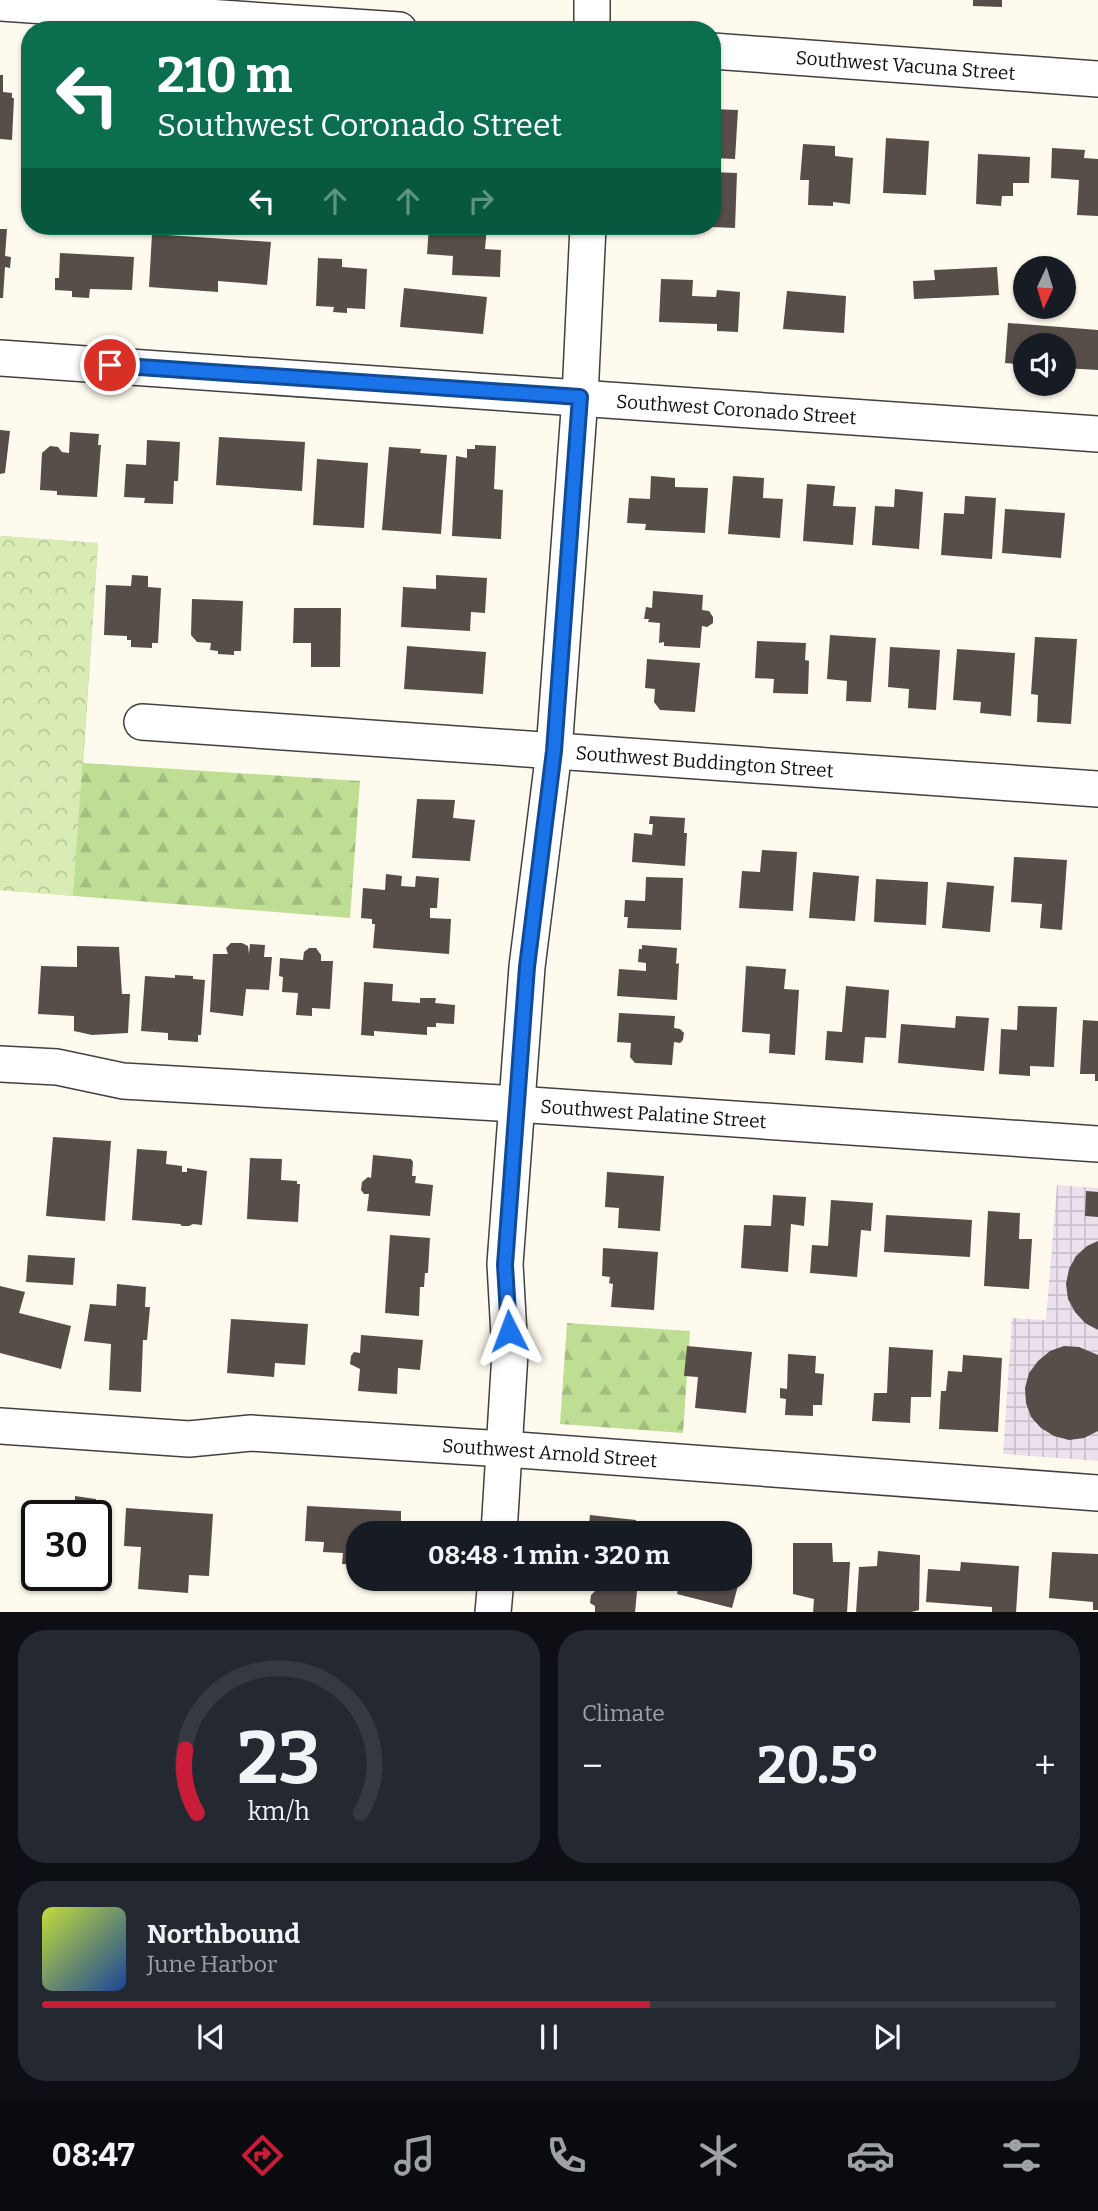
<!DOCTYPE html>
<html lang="en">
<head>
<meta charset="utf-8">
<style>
  :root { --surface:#171b24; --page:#242831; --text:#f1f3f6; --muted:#9ea1a6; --line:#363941; --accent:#c81c39 }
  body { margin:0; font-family:Bitter,serif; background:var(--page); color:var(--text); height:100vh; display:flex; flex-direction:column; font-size:26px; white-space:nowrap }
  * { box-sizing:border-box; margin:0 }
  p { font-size:23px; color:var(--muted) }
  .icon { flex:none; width:38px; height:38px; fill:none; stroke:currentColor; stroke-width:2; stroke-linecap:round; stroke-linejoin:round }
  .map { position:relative; height:1612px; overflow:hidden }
  .panel { display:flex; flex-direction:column; gap:18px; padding:18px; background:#0d0f14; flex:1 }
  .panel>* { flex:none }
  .top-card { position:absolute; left:21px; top:21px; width:700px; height:214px; border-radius:28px; box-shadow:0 2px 5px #0004; background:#0b6e4f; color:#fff; overflow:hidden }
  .needle { width:46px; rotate:184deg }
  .buttons { position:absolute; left:1013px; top:256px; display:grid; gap:14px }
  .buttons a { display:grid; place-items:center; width:63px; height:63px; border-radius:50%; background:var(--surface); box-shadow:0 2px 5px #0004; font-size:35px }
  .speed { position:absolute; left:21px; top:1500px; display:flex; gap:14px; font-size:35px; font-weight:700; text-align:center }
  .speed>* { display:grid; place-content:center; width:91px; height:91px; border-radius:50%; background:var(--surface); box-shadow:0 2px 5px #0004; line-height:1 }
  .speed .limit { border:4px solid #111; border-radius:10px; background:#fff; color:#111 }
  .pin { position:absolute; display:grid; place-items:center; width:60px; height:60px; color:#fff; margin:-30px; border:4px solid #fff; border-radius:50%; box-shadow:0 2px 7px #0007 }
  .me { position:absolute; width:77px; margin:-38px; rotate:357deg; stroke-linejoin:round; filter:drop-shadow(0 0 5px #0008) }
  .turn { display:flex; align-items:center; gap:24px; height:147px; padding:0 21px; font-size:32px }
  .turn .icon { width:91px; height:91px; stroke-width:2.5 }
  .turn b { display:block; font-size:49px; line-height:60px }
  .lanes { display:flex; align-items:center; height:66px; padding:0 21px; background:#0003; justify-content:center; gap:35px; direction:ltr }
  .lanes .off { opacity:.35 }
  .big { font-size:52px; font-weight:700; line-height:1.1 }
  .panel .widget { flex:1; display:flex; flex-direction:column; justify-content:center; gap:10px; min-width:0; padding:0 24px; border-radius:28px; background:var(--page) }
  .panel .dial { align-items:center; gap:0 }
  .dial svg { height:182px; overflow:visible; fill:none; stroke:var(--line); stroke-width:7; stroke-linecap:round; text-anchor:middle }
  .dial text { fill:var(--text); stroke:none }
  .song { display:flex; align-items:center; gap:21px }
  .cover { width:84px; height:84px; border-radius:10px; background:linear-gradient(135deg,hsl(70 70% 55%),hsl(220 70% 35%)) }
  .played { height:7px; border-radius:4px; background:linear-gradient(90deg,var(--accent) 60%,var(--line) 60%) }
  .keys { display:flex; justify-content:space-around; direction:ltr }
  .heat { display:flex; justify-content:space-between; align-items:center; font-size:38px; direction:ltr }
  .panel .tiles { flex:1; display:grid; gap:18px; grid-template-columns:1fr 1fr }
  .widget:last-child { grid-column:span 2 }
  .trip { position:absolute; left:346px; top:1521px; width:406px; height:70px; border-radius:28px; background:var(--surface); box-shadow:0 2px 5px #0004; font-weight:700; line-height:70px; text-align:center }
  .tab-bar { display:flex; height:112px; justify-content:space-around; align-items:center; background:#090b0e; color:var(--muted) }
  .tab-bar .icon { width:49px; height:49px }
  .tab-bar .current { color:var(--accent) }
  .tab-bar b { font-size:32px; color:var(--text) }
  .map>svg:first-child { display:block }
  .industrial { fill:url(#industrial-grid) }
  .forest { fill:url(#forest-firs) }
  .park { fill:url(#park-crowns) }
  .building { fill:#574d49 }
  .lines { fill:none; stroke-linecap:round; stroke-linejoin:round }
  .minor-casing { stroke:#414141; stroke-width:38 }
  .minor { stroke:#fff; stroke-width:35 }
  .route-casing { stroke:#114b97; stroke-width:18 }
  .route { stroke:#1a73e8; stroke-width:12 }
  .labels { text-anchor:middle; stroke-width:7; stroke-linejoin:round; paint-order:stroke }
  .street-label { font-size:19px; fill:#0e0e0e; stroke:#fff }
</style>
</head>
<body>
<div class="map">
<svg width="1098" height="1613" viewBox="0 0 1098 1613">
  <defs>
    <pattern id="industrial-grid" width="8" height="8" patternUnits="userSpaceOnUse" patternTransform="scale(1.75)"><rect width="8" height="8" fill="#eae1ed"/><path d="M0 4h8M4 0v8" fill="none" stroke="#c8c0ca"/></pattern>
    <pattern id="forest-firs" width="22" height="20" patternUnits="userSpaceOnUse" patternTransform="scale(1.75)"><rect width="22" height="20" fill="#bede93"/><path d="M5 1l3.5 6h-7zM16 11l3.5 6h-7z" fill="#a2bd7e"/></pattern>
    <pattern id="park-crowns" width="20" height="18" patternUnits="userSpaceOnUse" patternTransform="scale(1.75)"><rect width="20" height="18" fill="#d9ecb5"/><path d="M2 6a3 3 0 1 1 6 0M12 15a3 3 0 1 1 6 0" fill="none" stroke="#b9c99a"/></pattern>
  </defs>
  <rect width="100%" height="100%" fill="#fffaee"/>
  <path class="industrial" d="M1057,1185L1098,1188V1461L1003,1454L1012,1318L1046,1320Z"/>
  <g class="forest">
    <path d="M0,536L98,543L83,763L360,781L350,918L0,890Z"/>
    <path d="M567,1323L690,1331L683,1433L560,1424Z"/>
  </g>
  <path class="park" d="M0,536L98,543L73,896L0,890Z"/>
  <g class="building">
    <path d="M973,0H1002V7L973,6Z"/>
    <path d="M0,75H3V92L12,93V98H14L12,140L0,139Z"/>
    <path d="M712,109L738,110L735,159L712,158Z"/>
    <path d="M886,138L929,141L926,195L883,193Z"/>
    <path d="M803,144L835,146V156L853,158L850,204L833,202V206L808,205L809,180H800Z"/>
    <path d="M1052,148L1085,150L1084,158L1098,159V216L1077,215L1079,180L1051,178Z"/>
    <path d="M978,154L1030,157L1029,183H1013V196H1002L1001,206L976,204Z"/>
    <path d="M712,172L737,173L735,228L712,227Z"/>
    <path d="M429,226H487L485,249L501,250L500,277L452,275L453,256L427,254Z"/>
    <path d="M0,229H7L5,256L11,257L10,268L5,267L3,298H0Z"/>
    <path d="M152,234L271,242L267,285L218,281V292L149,287Z"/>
    <path d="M60,253L134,257L132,290L90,289L89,298L72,297V291L55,290V278H59Z"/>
    <path d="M318,258L342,259V267L367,269L365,309L347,308V313L333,312L334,307L316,306Z"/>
    <path d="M997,267L999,295L914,299L913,281L935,280L934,270Z"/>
    <path d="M661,279L693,280L692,296L716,297L717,290L740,292L738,332L717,331V324L659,322Z"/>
    <path d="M404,288L487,297L483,334L400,327Z"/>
    <path d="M787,291L846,296L844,333L783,329Z"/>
    <path d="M1008,323L1098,330V370L1064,368V345H1026V365L1005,363Z"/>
    <path d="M0,430L10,431L5,473L0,474Z"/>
    <path d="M70,432L99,434L98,445H101L97,497L57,495V491L40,490L42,453L50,446L58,447L62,452L69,453Z"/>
    <path d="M219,437L305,442L302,491L216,485Z"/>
    <path d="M147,440L180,442L178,481H174L173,504L144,503L145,498L124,497L126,464L146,465Z"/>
    <path d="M475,445L496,446L494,489L503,490L501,539L452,536L456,456L467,458V449H475Z"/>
    <path d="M389,447L421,449L420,453L447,455L441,534L382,530Z"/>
    <path d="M317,459L368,463L364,528L313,525Z"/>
    <path d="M651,476L675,478V487L708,488L705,533L645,530L646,524L627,523L629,498L650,499Z"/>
    <path d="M733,476L764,478L763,498L783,499L780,538L728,534Z"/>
    <path d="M807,484L835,486L833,506L856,507L853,545L803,541Z"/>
    <path d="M895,489L923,492L919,549L872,545L875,506L894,507Z"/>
    <path d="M965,496L996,498L992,559L941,555L944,513L964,514Z"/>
    <path d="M1005,509L1065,513L1061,558L1002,553Z"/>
    <path d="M132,575L148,576V587L161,588L158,643H152V648L131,647V640H127V636L104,635L106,585L131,586Z"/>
    <path d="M436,575L487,578L485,613L471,612L470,631L401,627L403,587L436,589Z"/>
    <path d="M653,591L703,595L702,610L709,611L713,617V623L707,627L702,626L700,648L664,646V642L659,643L660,623L648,622L649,619H644L646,607L652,608Z"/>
    <path d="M192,599L243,601L241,651H234V655L218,654V651L210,650L211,643L197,642L191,635Z"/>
    <path d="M294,608H341L340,667H311V643H293Z"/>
    <path d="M830,635L876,638L871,702L846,701L847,681L827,679Z"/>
    <path d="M1035,637L1077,639L1071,724L1037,722L1038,695L1031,694Z"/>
    <path d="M757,641L806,643L805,660L809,661L808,694L773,693L774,679L755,678Z"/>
    <path d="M407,646L486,652L483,694L404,689Z"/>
    <path d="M890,647L940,650L936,710L908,708L909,689L888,687Z"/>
    <path d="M957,649L1015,653L1011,716L980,713L981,702L953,700Z"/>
    <path d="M647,659L700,663L695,712L660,710L654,702L655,689L645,688Z"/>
    <path d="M417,799L455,800L453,818L475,820L470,861L412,858Z"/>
    <path d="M650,816L685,818L684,833H687L685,866L632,862L634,833L652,835L653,824H649Z"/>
    <path d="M762,850L797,852L793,911L739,908L742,871L760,872Z"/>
    <path d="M1014,857L1067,860L1062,930L1040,928L1042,904L1011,902Z"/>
    <path d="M813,872L859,876L855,921L809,918Z"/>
    <path d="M386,874L402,876L401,886L415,887L416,876L439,878L437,908H430V918L451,919L449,954L373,948L375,924H372V919L361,918L363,888L385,890Z"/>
    <path d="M646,877L683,878L681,930L627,928L628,917H624L625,900L645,901Z"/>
    <path d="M876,879L928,882L926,925L874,922Z"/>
    <path d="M947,882L994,886L990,932L942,928Z"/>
    <path d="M231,943H242L248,946L249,954L250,944L265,945L264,957H272L269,990L246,989L243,1016L210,1012L213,954H228L226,948Z"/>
    <path d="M642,945L677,948L676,964L679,963L677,1000L617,996L619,969L646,971V963L638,962L639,949H642Z"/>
    <path d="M77,946L119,947L122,994H130L128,1033L92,1035L74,1031V1016L38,1014L41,966L77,967Z"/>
    <path d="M309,948H316L321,955V961H333L330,1009L312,1008V1016L296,1015L298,993L282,992L283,977L279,976L280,958L303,960L304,952Z"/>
    <path d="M746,966L786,969L784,989L799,990L795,1055L769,1053L770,1034L742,1032Z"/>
    <path d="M175,975L193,976V979L205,980L201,1035H198V1042L168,1040V1033L141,1031L145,976L175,978Z"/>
    <path d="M364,982L393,984L392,1001L420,1003V998H436L435,1003L455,1005L454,1024L436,1023V1027H427V1035L374,1031V1036L361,1035Z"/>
    <path d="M846,986L889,990L886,1038L865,1037L863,1063L825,1060L827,1031L842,1032Z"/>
    <path d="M1018,1006L1057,1007L1054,1067L1030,1066V1076L999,1074L1001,1029L1017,1030Z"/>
    <path d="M619,1013L675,1016L674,1028L680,1029L684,1033L683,1040L680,1043L674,1042L672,1065L635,1063L630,1057L631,1043L617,1042Z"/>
    <path d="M956,1016L989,1018L984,1071L898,1063L901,1024L955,1028Z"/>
    <path d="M1083,1020L1098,1021V1081H1095V1074H1080Z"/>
    <path d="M53,1137L111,1141L105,1221L46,1216Z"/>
    <path d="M137,1149L167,1151L166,1164L182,1166V1172H187V1168L207,1171L202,1225L193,1224L189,1226H182L180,1224L132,1220Z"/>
    <path d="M373,1155L411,1159L413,1162L412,1176H416L415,1183L433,1185L430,1216L367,1211L369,1194H364L361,1190L362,1182L368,1177L371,1178Z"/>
    <path d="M250,1158L282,1159L281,1180L297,1181V1184H300L298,1222L247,1219Z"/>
    <path d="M607,1172L664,1176L660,1231L618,1228L619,1208L605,1207Z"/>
    <path d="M1086,1191L1098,1192V1217L1085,1216Z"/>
    <path d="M773,1195L806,1197L804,1226L791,1224L788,1272L741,1268L744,1225L771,1226Z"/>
    <path d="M831,1200L873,1203L871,1231L861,1230L857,1277L810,1273L812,1245L828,1246Z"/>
    <path d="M988,1211L1020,1213L1019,1239H1032L1029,1289L984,1286Z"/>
    <path d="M886,1215L972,1220L970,1257L884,1252Z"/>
    <path d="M390,1235L430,1238L428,1273H425L424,1287H420L419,1316L385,1313Z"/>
    <path d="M1098,1241V1330L1085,1323L1075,1312L1068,1299L1066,1284L1069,1269L1076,1256L1087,1246Z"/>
    <path d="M603,1248L658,1252L654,1310L611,1307L613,1284L609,1283L610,1277L602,1276Z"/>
    <path d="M28,1255L75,1258L73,1285L26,1282Z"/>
    <path d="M117,1284L146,1287L145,1307H150L147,1340H143L141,1392L109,1390L111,1344L84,1341L90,1304L116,1306Z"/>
    <path d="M0,1286L25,1292L19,1313L71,1326L61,1369L0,1353Z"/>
    <path d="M231,1319L308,1324L305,1365L275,1363L274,1377L227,1373Z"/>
    <path d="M361,1335L423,1340L420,1370L398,1368L397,1394L358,1391L360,1369L350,1364L351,1356L354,1352L360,1353Z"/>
    <path d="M687,1346L752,1352L746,1413L695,1408L698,1377L684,1376Z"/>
    <path d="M1064,1346L1079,1347L1098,1355V1431L1084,1438L1069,1440L1054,1436L1041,1428L1031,1417L1026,1403L1025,1388L1029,1373L1038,1361L1050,1351Z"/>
    <path d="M889,1347L933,1350L931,1397H911L910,1423L872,1421L874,1393H887Z"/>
    <path d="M788,1354L816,1356L815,1373L824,1374L822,1405H813V1416L785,1415L786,1399L780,1398V1388L787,1389Z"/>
    <path d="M963,1355L1002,1358L998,1432L939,1429L941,1391H946L948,1371L962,1372Z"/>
    <path d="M75,1496L96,1499L95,1516H36L37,1500L75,1503Z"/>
    <path d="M307,1506L401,1511V1525H404V1533H359V1565L342,1564L343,1553L323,1552L324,1542L305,1541Z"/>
    <path d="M126,1508L213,1514L209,1576L189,1575L188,1593L138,1589L141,1547L124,1546Z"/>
    <path d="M590,1515L636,1520L635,1533H588Z"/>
    <path d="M35,1530H37V1561L32,1560Z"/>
    <path d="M793,1543H832L833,1562H850L847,1613H813L814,1599L793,1594Z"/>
    <path d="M878,1551L920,1555L919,1610L908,1613H856L859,1567L877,1566Z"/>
    <path d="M1052,1552L1098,1554V1610H1093V1602L1049,1598Z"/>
    <path d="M961,1562L1019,1566L1016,1613H992V1607L926,1602L928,1569L960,1571Z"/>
    <path d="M681,1578H740L732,1608L677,1594Z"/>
    <path d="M597,1589L637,1591L635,1613H595V1606L590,1603L591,1595Z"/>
  </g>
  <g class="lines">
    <g class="minor-casing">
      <g id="minor">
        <path d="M592,0V30"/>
        <path d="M0,3L399,30"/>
        <path id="s1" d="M712,51L1098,79"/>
        <path id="s2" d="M0,358L1098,434"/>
        <path id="s3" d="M142,722L1098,789"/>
        <path id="s4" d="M0,1064L57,1067L123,1081L516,1104L1098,1144"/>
        <path id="s5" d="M0,1426L189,1439L251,1433L504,1449L1098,1493"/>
        <path d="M499,1533L510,1353L505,1264L527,967L554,751L580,397L588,226"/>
        <path d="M493,1613L496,1578"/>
      </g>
    </g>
    <use href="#minor" class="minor"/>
  </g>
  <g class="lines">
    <g class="route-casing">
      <path id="route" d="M110,365L580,397L554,751L527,967L523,1021L505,1265L509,1331"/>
    </g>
    <use href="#route" class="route"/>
  </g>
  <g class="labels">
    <g class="street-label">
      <text dy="7" stroke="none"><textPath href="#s1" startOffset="194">Southwest Vacuna Street</textPath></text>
      <text dy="7" stroke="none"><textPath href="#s2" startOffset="738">Southwest Coronado Street</textPath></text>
      <text dy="7" stroke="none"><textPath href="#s3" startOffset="564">Southwest Buddington Street</textPath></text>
      <text dy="7" stroke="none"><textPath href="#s4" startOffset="656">Southwest Palatine Street</textPath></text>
      <text dy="7" stroke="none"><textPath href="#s5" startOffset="551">Southwest Arnold Street</textPath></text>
    </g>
  </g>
</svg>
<div class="buttons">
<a><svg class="needle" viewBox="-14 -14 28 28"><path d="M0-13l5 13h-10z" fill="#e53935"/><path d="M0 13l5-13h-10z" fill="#9ea1a6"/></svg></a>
<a><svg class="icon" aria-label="sound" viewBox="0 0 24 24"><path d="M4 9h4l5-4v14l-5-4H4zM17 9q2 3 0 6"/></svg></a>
</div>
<div class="speed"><div class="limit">30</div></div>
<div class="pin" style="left:110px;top:365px;background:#d93025"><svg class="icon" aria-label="arrive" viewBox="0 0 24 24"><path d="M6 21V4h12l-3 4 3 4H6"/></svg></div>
<svg class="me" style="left:509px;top:1331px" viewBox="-20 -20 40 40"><path d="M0-17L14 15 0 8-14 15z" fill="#1a73e8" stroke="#fff" stroke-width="4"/></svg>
<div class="trip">08:48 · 1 min · 320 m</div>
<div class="top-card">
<div class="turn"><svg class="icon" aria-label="left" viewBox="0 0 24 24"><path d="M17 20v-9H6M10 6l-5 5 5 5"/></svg><div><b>210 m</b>Southwest Coronado Street</div></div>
<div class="lanes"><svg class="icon" aria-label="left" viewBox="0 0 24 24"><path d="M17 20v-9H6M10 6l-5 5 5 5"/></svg><svg class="icon off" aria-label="ahead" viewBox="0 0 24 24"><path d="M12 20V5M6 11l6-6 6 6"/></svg><svg class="icon off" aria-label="ahead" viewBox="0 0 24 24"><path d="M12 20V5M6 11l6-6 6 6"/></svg><svg class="icon off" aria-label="right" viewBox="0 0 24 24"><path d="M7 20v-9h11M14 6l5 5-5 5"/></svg></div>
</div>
</div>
<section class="panel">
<div class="tiles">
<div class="widget dial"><svg viewBox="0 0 100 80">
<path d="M14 69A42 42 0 1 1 86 69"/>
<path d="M14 69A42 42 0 0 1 9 41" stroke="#c81c39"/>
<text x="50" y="56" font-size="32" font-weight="700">23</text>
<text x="50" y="72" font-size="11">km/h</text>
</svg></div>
<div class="widget"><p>Climate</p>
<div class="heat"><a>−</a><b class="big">20.5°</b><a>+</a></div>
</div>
<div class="widget">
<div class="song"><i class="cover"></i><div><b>Northbound</b><p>June Harbor</p></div></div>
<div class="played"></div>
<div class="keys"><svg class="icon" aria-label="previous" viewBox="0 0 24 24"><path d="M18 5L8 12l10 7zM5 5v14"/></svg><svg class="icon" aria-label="pause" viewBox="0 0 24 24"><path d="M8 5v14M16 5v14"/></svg><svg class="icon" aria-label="next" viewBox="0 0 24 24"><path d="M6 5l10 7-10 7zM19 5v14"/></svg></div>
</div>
</div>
</section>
<nav class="tab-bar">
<b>08:47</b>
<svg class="icon current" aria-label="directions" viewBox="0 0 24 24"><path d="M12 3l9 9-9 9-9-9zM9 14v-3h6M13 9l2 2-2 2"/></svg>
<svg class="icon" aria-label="music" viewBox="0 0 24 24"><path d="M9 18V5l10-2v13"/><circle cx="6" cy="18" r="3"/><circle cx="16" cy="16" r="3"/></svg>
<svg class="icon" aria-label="phone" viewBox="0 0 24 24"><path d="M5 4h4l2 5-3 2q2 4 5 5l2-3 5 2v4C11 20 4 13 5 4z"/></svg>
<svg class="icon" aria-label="climate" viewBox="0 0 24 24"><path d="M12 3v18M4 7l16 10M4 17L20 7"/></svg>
<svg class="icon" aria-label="car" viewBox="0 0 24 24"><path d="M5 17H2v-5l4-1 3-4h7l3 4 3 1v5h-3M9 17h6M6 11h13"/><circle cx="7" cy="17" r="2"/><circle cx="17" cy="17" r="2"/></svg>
<svg class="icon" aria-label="filters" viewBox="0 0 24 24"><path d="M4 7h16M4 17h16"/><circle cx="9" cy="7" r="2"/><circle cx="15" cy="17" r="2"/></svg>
</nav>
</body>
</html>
